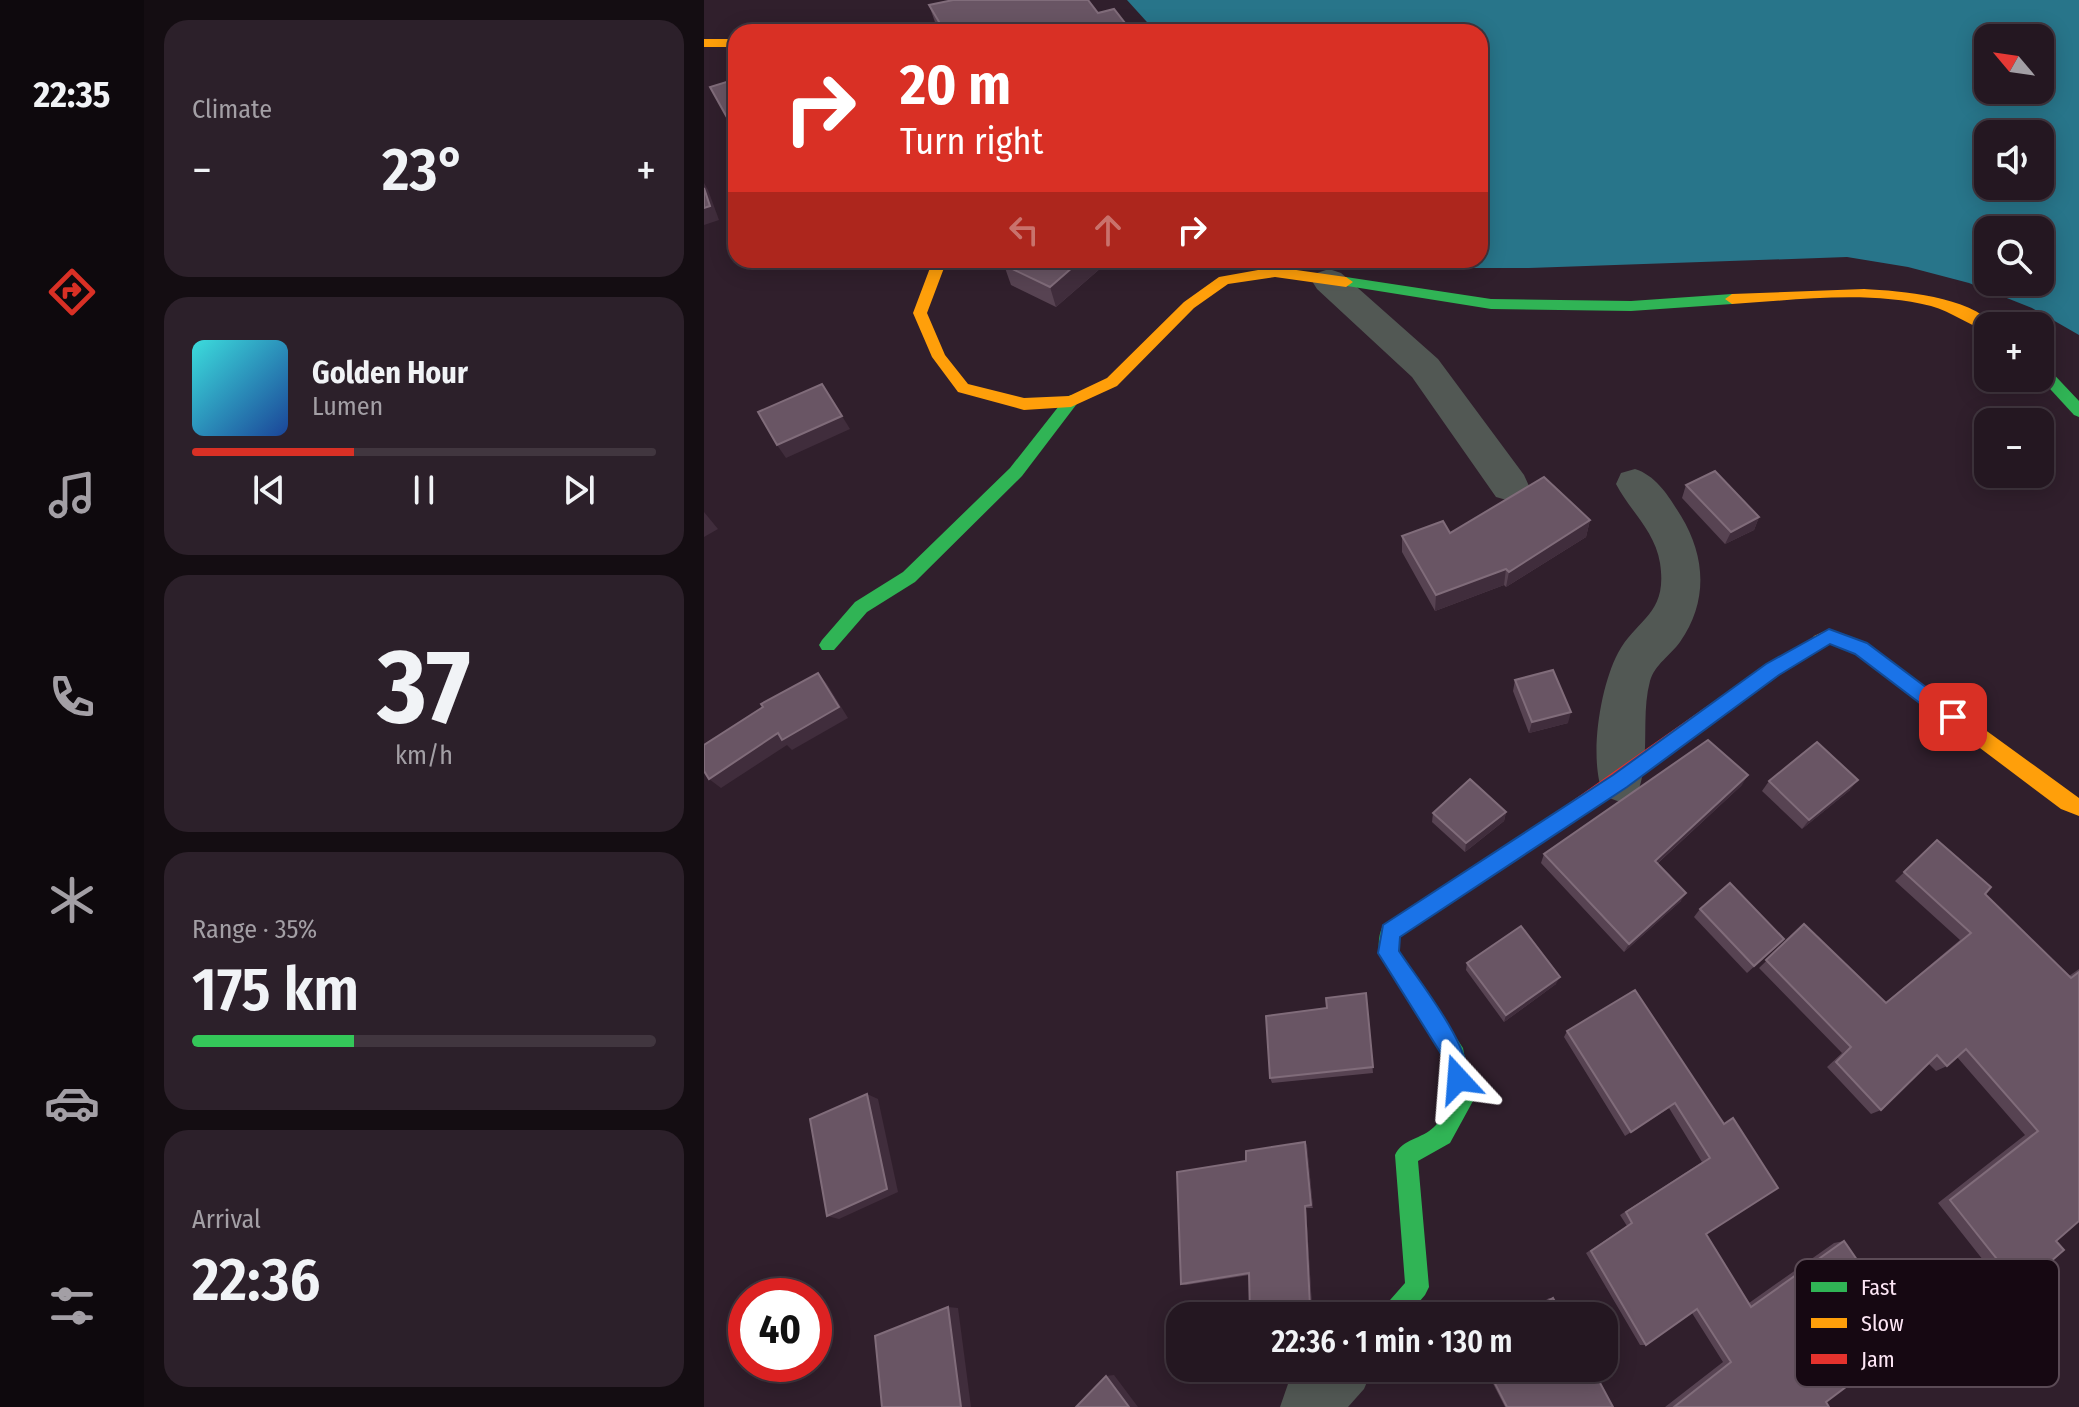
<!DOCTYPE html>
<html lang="en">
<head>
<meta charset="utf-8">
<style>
  :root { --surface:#241721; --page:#2c202a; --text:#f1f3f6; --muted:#a39fa5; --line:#41363f; --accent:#d93025 }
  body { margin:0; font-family:"Fira Sans Condensed",sans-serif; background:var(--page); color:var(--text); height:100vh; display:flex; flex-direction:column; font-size:30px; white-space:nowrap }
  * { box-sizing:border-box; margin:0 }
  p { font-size:26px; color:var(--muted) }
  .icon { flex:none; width:44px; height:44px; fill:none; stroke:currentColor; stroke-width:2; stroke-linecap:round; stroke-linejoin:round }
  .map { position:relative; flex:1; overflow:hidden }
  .sheet { display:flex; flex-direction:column; gap:20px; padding:20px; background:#140d12; width:560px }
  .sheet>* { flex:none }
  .guide { position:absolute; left:24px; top:24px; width:760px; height:244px; border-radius:24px; box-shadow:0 4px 20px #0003,0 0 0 2px var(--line); background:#d93025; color:#fff; overflow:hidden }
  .needle { width:52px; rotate:299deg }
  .buttons { position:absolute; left:1270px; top:24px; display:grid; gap:16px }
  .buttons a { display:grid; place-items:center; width:80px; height:80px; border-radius:16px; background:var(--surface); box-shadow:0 4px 20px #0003,0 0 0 2px var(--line); font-size:40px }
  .speed { position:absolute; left:24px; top:1278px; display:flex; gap:16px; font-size:40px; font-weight:700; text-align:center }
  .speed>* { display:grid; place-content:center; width:104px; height:104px; border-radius:50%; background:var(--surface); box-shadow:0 4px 20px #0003,0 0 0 2px var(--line); line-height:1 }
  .speed .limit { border:12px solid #d22; background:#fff; color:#111 }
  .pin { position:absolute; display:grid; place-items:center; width:68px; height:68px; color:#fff; margin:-34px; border-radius:16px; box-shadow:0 4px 12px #0006 }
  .me { position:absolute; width:88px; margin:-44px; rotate:341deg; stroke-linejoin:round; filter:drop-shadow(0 0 6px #0008) }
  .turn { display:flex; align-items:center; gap:28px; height:168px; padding:0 40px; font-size:36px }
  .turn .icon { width:104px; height:104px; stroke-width:2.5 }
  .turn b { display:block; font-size:56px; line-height:68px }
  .lanes { display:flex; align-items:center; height:76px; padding:0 40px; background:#0003; justify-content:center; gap:40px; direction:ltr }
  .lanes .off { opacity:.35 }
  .big { font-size:60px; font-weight:600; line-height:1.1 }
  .sheet .card { flex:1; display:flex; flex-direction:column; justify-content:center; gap:12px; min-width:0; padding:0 28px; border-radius:24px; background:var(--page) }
  .sheet .dial { align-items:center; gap:0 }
  .dial b { font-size:104px; line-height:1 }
  .song { display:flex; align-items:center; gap:24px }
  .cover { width:96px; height:96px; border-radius:12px; background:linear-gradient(135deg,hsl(180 70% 55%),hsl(220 70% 35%)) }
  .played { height:8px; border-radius:4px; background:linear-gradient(90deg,var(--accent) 35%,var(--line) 35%) }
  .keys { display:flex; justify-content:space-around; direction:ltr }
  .heat { display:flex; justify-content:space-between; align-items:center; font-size:44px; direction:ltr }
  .charge { height:12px; border-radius:6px; background:linear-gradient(90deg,#34c759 35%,var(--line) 0) }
  .trip { position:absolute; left:462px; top:1302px; width:452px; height:80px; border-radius:24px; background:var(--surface); box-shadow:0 4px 20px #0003,0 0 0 2px var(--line); font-weight:600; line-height:80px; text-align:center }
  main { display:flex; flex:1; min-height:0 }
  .tab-bar { display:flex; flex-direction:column; width:144px; justify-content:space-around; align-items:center; background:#0e090d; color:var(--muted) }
  .tab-bar .icon { width:56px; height:56px }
  .tab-bar .current { color:var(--accent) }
  .tab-bar b { font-size:36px; color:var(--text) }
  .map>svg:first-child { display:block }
  .water { fill:#28758a; fill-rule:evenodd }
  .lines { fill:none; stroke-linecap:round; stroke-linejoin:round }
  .street { fill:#525854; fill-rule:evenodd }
  .fast { fill:#30b455; fill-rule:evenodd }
  .slow { fill:#ff9f0a; fill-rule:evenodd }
  .jam { fill:#e5322d; fill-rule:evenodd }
  .wall { fill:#574352 }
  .shaded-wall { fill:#402d3c }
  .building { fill:#695564; stroke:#806c7a; stroke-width:2 }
  .route { fill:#1a73e8; stroke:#114b97; stroke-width:2 }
  .key { fill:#160812; stroke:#5b4b56; stroke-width:2 }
  .key-label { font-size:22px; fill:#fde6f5 }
</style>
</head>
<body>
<main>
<nav class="tab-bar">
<b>22:35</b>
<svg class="icon current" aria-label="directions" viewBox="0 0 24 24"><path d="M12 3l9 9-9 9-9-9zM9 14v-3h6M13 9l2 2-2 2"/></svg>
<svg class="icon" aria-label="music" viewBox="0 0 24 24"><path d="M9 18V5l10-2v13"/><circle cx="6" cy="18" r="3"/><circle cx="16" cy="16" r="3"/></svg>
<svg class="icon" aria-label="phone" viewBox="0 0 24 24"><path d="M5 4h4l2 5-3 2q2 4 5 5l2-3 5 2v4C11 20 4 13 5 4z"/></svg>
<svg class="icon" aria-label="climate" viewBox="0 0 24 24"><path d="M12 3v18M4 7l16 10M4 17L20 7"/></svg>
<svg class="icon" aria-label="car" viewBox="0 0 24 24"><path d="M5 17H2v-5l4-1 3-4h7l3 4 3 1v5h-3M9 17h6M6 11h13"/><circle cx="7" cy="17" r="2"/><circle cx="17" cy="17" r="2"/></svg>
<svg class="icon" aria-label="filters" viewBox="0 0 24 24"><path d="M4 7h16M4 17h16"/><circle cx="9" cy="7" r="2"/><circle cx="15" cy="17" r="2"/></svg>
</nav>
<section class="sheet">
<div class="card"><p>Climate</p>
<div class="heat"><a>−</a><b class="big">23°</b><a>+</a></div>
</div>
<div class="card">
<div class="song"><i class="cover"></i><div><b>Golden Hour</b><p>Lumen</p></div></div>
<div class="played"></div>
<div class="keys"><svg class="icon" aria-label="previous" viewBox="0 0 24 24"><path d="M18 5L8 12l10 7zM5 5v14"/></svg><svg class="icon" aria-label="pause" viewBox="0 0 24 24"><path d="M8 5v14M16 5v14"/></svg><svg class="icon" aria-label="next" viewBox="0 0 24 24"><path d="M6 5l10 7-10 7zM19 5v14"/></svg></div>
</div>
<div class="card dial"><b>37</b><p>km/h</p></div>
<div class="card"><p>Range · 35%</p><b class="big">175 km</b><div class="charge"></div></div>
<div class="card"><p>Arrival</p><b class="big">22:36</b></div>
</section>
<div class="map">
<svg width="1375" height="1407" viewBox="0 0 1375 1407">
  <rect width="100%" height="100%" fill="#301f2c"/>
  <path class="water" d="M423,0H1375V335L1328,308L1265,283L1204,267L1143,257L825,268H770L722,260H776V32H452ZM1284,38H1336V90H1284ZM1284,134H1336V186H1284ZM1284,230H1336V282H1284Z"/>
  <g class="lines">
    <g class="street">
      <path d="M625,269L637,273L734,359L820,475L825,486L820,497L806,501L792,497L708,377L613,289L608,281L613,273Z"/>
      <path d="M931,469C953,476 965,497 977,516C1002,557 1004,602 976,642C966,656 951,664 946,681C936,718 948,761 932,796L916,802L900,796C884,761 896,687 914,653C933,618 964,615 956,563C951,531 926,511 912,484L917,473Z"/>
      <path d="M598,1368H669L660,1389L644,1407H576L584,1384Z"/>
    </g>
    <g class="fast">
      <path d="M642,277L787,299L927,301L1028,294L1035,299L1028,304L927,311L787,309L637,285V279Z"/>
      <path d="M1336,364L1341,365L1375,401V417L1370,415L1336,378Z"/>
      <path d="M367,395L375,401L372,405L318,476L211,582L163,612L130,650H118L115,645L118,640L151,602L199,572L306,468L362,397Z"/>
      <path d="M858,810L865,813L868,819L865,825L696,937L695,951L759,1048L769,1101L746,1143L714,1161L725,1287L721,1295L703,1316H675L679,1308L701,1283L691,1155C698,1139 718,1139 730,1127C777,1084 703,1000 678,960C673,949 674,936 679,925Z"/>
    </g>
    <g class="slow">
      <rect x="0" y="39" width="32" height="8"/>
      <path d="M229,260H243L223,313L241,355L264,384L320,398L365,396L403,378L480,302L515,277L571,267L642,277L649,282L642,287L571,277L524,284L490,308L413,386L367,407L320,410L254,392L228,357L209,313Z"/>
      <path d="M1160,289C1198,291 1265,296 1291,326H1284V331C1264,325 1248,312 1227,306C1163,290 1093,300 1028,304L1021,299L1028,294Z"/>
      <path d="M1125,629L1163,644L1375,798V816L1357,809L1151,654L1126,644L1116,648L1110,646L1107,641L1110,636Z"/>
    </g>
    <path class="jam" d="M1116,634L1122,636L1125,641L1122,646L1075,674L865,825L858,828L851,825L848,819L851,813L1063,664Z"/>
  </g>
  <g class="wall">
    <path d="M225,5L394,13L428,32H236L232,25Z"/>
    <path d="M306,260H406L352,307L307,285L300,265Z"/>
    <path d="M982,485L1055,517L1050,530L1021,544L978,498Z"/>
    <path d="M886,520L882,537L802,587L800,585L731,611L698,552V536L746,533Z"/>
    <path d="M811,680L864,723L825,733L809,691Z"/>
    <path d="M1065,781L1146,790L1098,829L1058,791Z"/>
    <path d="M1038,785L953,864L977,901L920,952L837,863L840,854Z"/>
    <path d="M802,812L800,821L761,852L728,822L729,813Z"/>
    <path d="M1233,840L1281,894L1365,976L1375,969V1221L1352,1241L1316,1288L1302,1289L1234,1203L1321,1135L1253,1057L1243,1066L1232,1071L1225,1064L1177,1110L1167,1114L1123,1067L1138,1053L1055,968L1100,924L1181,1003L1256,940L1191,881Z"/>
    <path d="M996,909L1073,946L1043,973L990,917Z"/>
    <path d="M763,963L852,984L800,1022L762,970Z"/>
    <path d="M662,993L669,1073L568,1083L566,1078L623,1008Z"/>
    <path d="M863,1031L1020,1124L1002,1234L1045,1303L1130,1243L1140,1241L1122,1402L1125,1407H961L1019,1362L988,1313L942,1345H936L882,1253L923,1226L916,1215L998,1162L965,1108L921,1136L860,1037Z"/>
    <path d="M601,1142L603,1146L609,1208H602L608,1307L546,1313L545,1275L482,1285L477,1284L542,1161Z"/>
    <path d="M845,1298H849L859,1316H819Z"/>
    <path d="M781,1368H888L909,1407H801Z"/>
  </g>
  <g class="shaded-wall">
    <path d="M32,119V134L25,121Z"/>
    <path d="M0,183L4,190L15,220L0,225Z"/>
    <path d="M377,260H406L352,307L346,287Z"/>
    <path d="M138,416L146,429L82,458L73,445Z"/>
    <path d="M0,512L14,529L0,537Z"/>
    <path d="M1055,517L1050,530L1021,544L1027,532Z"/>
    <path d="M886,520L882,537L802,587L805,572Z"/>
    <path d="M802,569L800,585L731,611L732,595Z"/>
    <path d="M114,673L123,684L144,718L88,750L83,745L17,788L5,779Z"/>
    <path d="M867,712L864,723L825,733L828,722Z"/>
    <path d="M1044,775L1038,785L946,870L951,861Z"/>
    <path d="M1154,780L1146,790L1098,829L1105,820Z"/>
    <path d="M802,812L800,821L761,852L762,843Z"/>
    <path d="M982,893L977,901L920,952L925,944Z"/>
    <path d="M856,977L852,984L800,1022L802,1015Z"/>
    <path d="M163,1094L174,1099L194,1192L135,1219L123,1216Z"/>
    <path d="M971,1103L965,1108L921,1136L927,1132Z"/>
    <path d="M601,1142L603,1146L609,1208L607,1205Z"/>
    <path d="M601,1206L602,1208L608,1307L606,1306Z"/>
    <path d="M244,1307L254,1308L267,1407H257Z"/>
    <path d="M410,1375L434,1407H425L402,1376Z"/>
  </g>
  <g class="building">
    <path d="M249,0H384L394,13L410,9L428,32H241L225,5Z"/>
    <path d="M45,27L48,32H36L35,31Z"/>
    <path d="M32,79V119L25,121L6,87Z"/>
    <path d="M0,188L6,206L0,208Z"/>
    <path d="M306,260H377L346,287L300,265Z"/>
    <path d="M118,384L138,416L73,445L54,412Z"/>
    <path d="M1011,471L1055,517L1027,532L982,485Z"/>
    <path d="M840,477L886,520L805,572L802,569L732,595L698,536L739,521L746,533Z"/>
    <path d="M849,670L867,712L828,722L811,680Z"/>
    <path d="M114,673L135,707L78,740L74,733L5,779L0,771V745L59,707L57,704Z"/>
    <path d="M1004,740L1044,775L951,861L982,893L925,944L840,854Z"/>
    <path d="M1113,742L1154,780L1105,820L1065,781Z"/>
    <path d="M766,779L802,812L762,843L729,813Z"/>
    <path d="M1233,840L1287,887L1281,894L1367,978L1375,972V1221L1352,1241L1360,1250L1316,1288L1246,1200L1334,1131L1262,1049L1243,1066L1233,1055L1177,1110L1132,1062L1147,1047L1062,960L1100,924L1182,1003L1267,933L1200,872Z"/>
    <path d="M1026,883L1080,939L1050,966L996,909Z"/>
    <path d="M817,926L856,977L802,1015L763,963Z"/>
    <path d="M931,990L1020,1124L1029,1118L1074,1188L1002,1234L1047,1307L1140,1241L1207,1338L1122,1402L1125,1407H970L1027,1362L993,1309L942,1345L887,1251L928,1223L922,1212L1006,1158L971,1103L927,1132L863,1031Z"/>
    <path d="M662,993L669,1067L566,1078L562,1016L623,1008L622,998Z"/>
    <path d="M163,1094L183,1189L123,1216L106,1119Z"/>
    <path d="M601,1142L607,1205L601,1206L606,1306L546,1313L545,1273L477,1284L473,1172L542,1161V1151Z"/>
    <path d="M849,1298L859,1316H821Z"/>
    <path d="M244,1307L257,1407H178L171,1336Z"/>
    <path d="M783,1368H888L909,1407H803Z"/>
    <path d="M402,1376L425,1407H372Z"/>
  </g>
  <path class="route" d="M1125,629L1163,643L1255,712V723H1242L1151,654L1126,644L1075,675L923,787L696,937L695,951C713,979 775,1054 762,1086L754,1089L747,1086L741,1060L674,953L679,925L909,775L1062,664Z"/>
  <rect x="1091" y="1259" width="264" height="128" rx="12" class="key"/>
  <rect x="1107" y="1282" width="36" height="10" fill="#30b455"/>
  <rect x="1107" y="1318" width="36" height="10" fill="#ff9f0a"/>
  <rect x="1107" y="1354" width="36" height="10" fill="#e5322d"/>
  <g class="key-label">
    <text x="1157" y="1295">Fast</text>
    <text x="1157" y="1331">Slow</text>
    <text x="1157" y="1367">Jam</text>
  </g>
</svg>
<div class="buttons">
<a><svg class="needle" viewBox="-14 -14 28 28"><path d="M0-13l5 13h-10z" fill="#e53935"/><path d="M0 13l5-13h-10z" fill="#a39fa5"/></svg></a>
<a><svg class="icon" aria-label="sound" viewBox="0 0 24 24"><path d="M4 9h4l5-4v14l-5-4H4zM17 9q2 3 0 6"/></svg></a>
<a><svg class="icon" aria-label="search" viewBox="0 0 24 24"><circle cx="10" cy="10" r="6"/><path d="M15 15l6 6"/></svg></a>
<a>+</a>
<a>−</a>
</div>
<div class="speed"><div class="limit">40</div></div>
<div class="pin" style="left:1249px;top:717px;background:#d93025"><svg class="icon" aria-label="arrive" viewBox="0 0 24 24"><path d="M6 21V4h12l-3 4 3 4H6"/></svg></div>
<svg class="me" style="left:754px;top:1079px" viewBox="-20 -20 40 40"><path d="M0-17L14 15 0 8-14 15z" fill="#1a73e8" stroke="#fff" stroke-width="4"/></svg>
<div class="trip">22:36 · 1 min · 130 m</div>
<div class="guide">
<div class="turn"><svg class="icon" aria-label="right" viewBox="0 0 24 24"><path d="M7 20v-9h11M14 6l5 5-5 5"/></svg><div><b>20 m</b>Turn right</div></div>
<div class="lanes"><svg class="icon off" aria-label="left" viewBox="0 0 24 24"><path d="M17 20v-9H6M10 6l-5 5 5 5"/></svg><svg class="icon off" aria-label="ahead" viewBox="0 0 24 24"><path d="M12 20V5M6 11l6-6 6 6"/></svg><svg class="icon" aria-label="right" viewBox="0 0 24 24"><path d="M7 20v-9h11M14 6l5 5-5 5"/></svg></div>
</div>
</div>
</main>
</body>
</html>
